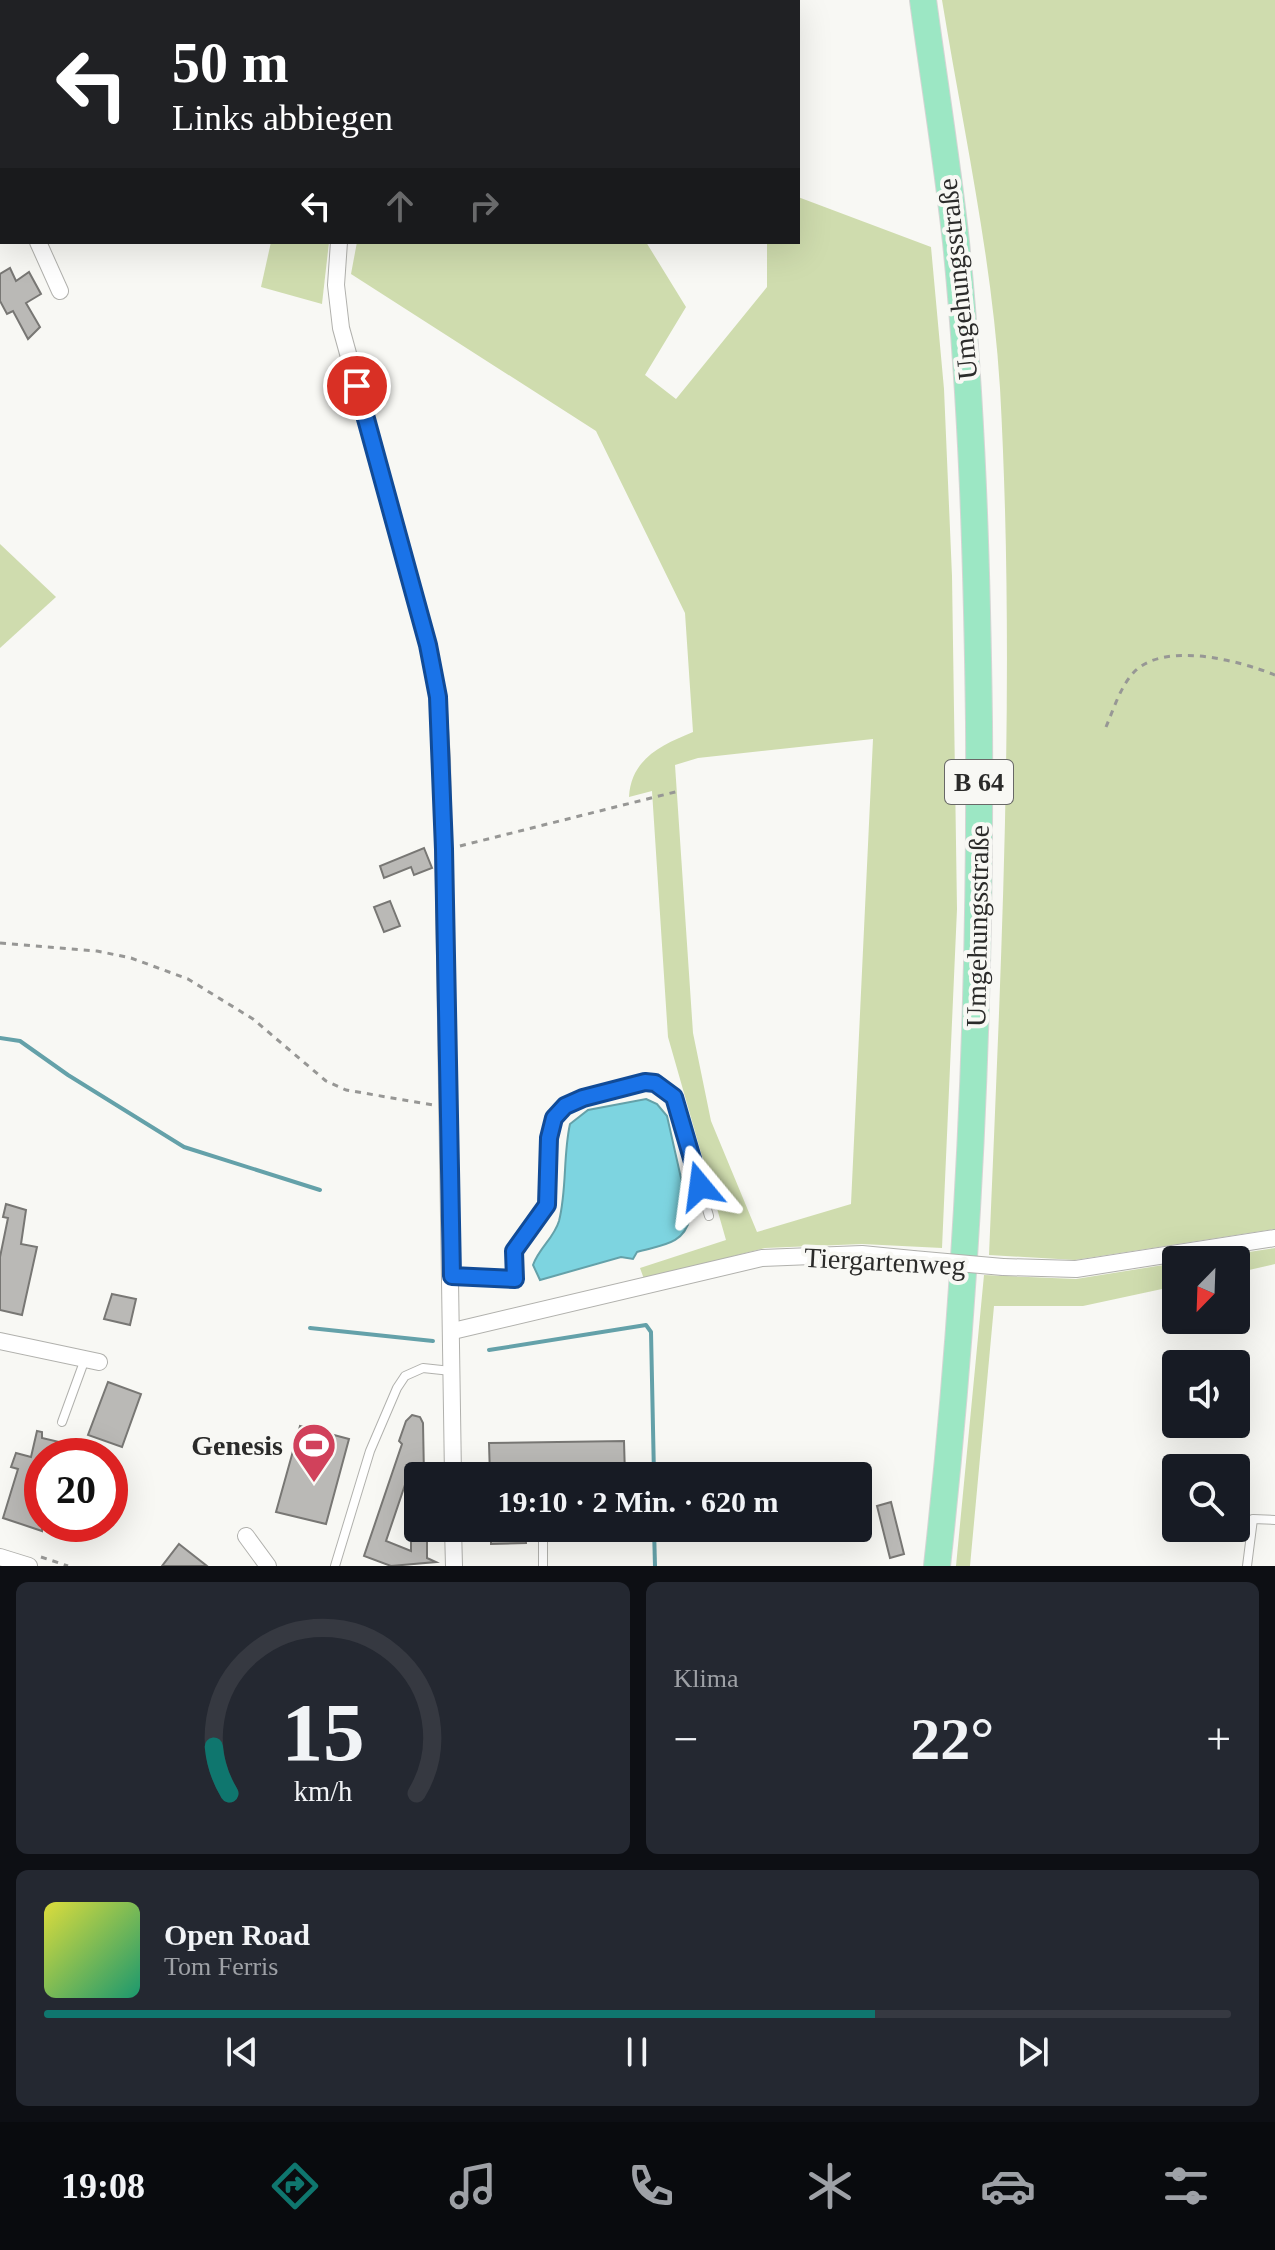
<!DOCTYPE html>
<html lang="de">
<head>
<meta charset="utf-8">
<style>
  :root { --surface:#171b24; --page:#242831; --text:#f1f3f6; --muted:#9ea1a6; --line:#363941; --accent:#0f766e }
  body { margin:0; font-family:Georgia,serif; background:var(--page); color:var(--text); height:100vh; display:flex; flex-direction:column; font-size:30px; white-space:nowrap }
  * { box-sizing:border-box; margin:0 }
  p { font-size:26px; color:var(--muted) }
  .icon { flex:none; width:44px; height:44px; fill:none; stroke:currentColor; stroke-width:2; stroke-linecap:round; stroke-linejoin:round }
  .map { position:relative; height:1566px; overflow:hidden }
  .drawer { display:flex; flex-direction:column; gap:16px; padding:16px; background:#0d0f14; flex:1 }
  .drawer>* { flex:none }
  .banner { position:absolute; left:0px; top:0px; width:800px; height:244px; box-shadow:0 8px 32px #0002; background:#202124; color:#fff; overflow:hidden }
  .needle { width:52px; rotate:203deg }
  .tools { position:absolute; left:1162px; top:1246px; display:grid; gap:16px }
  .tools a { display:grid; place-items:center; width:88px; height:88px; border-radius:8px; background:var(--surface); box-shadow:0 8px 32px #0002; font-size:40px }
  .speed { position:absolute; left:24px; top:1438px; display:flex; gap:16px; font-size:40px; font-weight:700; text-align:center }
  .speed>* { display:grid; place-content:center; width:104px; height:104px; border-radius:50%; background:var(--surface); box-shadow:0 8px 32px #0002; line-height:1 }
  .speed .limit { border:12px solid #d22; background:#fff; color:#111 }
  .pin { position:absolute; display:grid; place-items:center; width:68px; height:68px; color:#fff; margin:-34px; border:4px solid #fff; border-radius:50%; box-shadow:0 2px 8px #0007 }
  .me { position:absolute; width:88px; margin:-44px; rotate:344deg; stroke-linejoin:round; filter:drop-shadow(0 0 6px #0008) }
  .turn { display:flex; align-items:center; gap:28px; height:168px; padding:0 40px; font-size:36px }
  .turn .icon { width:104px; height:104px; stroke-width:2.5 }
  .turn b { display:block; font-size:56px; line-height:68px }
  .lanes { display:flex; align-items:center; height:76px; padding:0 40px; background:#0003; justify-content:center; gap:40px; direction:ltr }
  .lanes .off { opacity:.35 }
  .big { font-size:60px; font-weight:700; line-height:1.1 }
  .drawer .tile { flex:1; display:flex; flex-direction:column; justify-content:center; gap:12px; min-width:0; padding:0 28px; border-radius:12px; background:var(--page) }
  .drawer .dial { align-items:center; gap:0 }
  .dial svg { height:208px; overflow:visible; fill:none; stroke:var(--line); stroke-width:7; stroke-linecap:round; text-anchor:middle }
  .dial text { fill:var(--text); stroke:none }
  .song { display:flex; align-items:center; gap:24px }
  .cover { width:96px; height:96px; border-radius:12px; background:linear-gradient(135deg,hsl(60 70% 55%),hsl(160 70% 35%)) }
  .played { height:8px; border-radius:4px; background:linear-gradient(90deg,var(--accent) 70%,var(--line) 70%) }
  .keys { display:flex; justify-content:space-around; direction:ltr }
  .heat { display:flex; justify-content:space-between; align-items:center; font-size:44px; direction:ltr }
  .drawer .tiles { flex:1; display:grid; gap:16px; grid-template-columns:1fr 1fr }
  .tile:last-child { grid-column:span 2 }
  .trip { position:absolute; left:404px; top:1462px; width:468px; height:80px; border-radius:8px; background:var(--surface); box-shadow:0 8px 32px #0002; font-weight:700; line-height:80px; text-align:center }
  .tab-bar { display:flex; height:128px; justify-content:space-around; align-items:center; background:#090b0e; color:var(--muted) }
  .tab-bar .icon { width:56px; height:56px }
  .tab-bar .active { color:var(--accent) }
  .tab-bar b { font-size:36px; color:var(--text) }
  .map>svg:first-child { display:block }
  .green { fill:#cfdcae; fill-rule:evenodd }
  .water { fill:#7dd4e0; stroke:#64a1a9; stroke-width:2 }
  .lines { fill:none; stroke-linecap:round; stroke-linejoin:round }
  .stream { stroke:#64a1a9; stroke-width:4 }
  .building { fill:#bab9b6; stroke:#787774; stroke-width:2 }
  .service-casing { stroke:#b1b1ad; stroke-width:10 }
  .minor-casing { stroke:#b1b1ad; stroke-width:18 }
  .tertiary-casing { stroke:#b1b1ad; stroke-width:22 }
  .primary-casing { stroke:#d5d5d4; stroke-width:28 }
  .path { stroke:#979795; stroke-width:3; stroke-dasharray:6 6; stroke-linecap:butt }
  .service { stroke:#fff; stroke-width:8 }
  .minor { stroke:#fff; stroke-width:16 }
  .tertiary { stroke:#fff; stroke-width:20 }
  .primary { stroke:#9ce7c4; stroke-width:26 }
  .minor-bridge-casing { stroke:#b1b1ad; stroke-width:18; stroke-linecap:butt }
  .minor-bridge { stroke:#fff; stroke-width:16 }
  .route-casing { stroke:#114b97; stroke-width:20 }
  .route { stroke:#1a73e8; stroke-width:14 }
  .labels { text-anchor:middle; stroke-width:8; stroke-linejoin:round; paint-order:stroke }
  .shield { fill:#f8f8f4; stroke:#686867; stroke-width:2 }
  .shield-label { font-size:26px; font-weight:bold; fill:#2b2b2a }
  .street-label { font-size:28px; fill:#2b2b2a; stroke:#f8f8f4 }
  .poi-label { font-size:28px; font-weight:bold; fill:#2b2b2a; stroke:#f8f8f4; text-anchor:end }
</style>
</head>
<body>
<div class="map">
<svg width="1275" height="1566" viewBox="0 0 1275 1566">
  <rect width="100%" height="100%" fill="#f8f8f4"/>
  <g class="green">
    <path d="M942,0H1275V1229L1075,1260L989,1255C1001,967 1016,677 1000,388C992,258 963,128 942,0Z"/>
    <path d="M798,197L931,247L944,389L952,576L957,909L942,1248L862,1244L765,1248L644,1279L640,1268L726,1240L668,1037L652,791L629,797C631,759 661,745 693,732L685,613L596,431L351,274L357,242H646L686,307L645,375L676,399L767,287V242H798ZM873,739L851,1204L757,1232L711,1121L693,1033L675,765L698,758Z"/>
    <path d="M271,242H329L322,304L261,287Z"/>
    <path d="M0,544L56,597L0,648Z"/>
    <path d="M1275,1248V1264L1236,1273V1260H1196Z"/>
    <path d="M1176,1263V1286L1083,1306H994L970,1566H956L984,1275L1076,1279Z"/>
  </g>
  <path class="water" d="M646,1099L657,1104L667,1116L690,1218C684,1245 661,1245 637,1252L633,1259L621,1257L540,1280L533,1265C539,1248 554,1238 559,1221C567,1190 563,1155 570,1124L588,1110Z"/>
  <g class="lines">
    <g class="stream">
      <path d="M188,0L195,2"/>
      <path d="M0,1038L20,1041L68,1075L184,1147L320,1190"/>
      <path d="M310,1328L433,1341"/>
      <path d="M489,1350L646,1325L651,1332L654,1476"/>
      <path d="M654,1528L655,1566"/>
    </g>
  </g>
  <g class="building">
    <path d="M10,268L16,281L29,272L41,294L26,303L40,327L28,339L13,311L7,314L0,301V274Z"/>
    <path d="M424,848L432,868L414,875L411,867L384,878L380,866Z"/>
    <path d="M390,901L400,926L384,932L374,907Z"/>
    <path d="M6,1204L26,1210L21,1244L37,1247L22,1315L0,1310V1257L8,1218L3,1217Z"/>
    <path d="M112,1294L136,1299L130,1325L104,1319Z"/>
    <path d="M108,1382L141,1394L122,1447L88,1435Z"/>
    <path d="M412,1415L420,1417L423,1423L424,1476H410V1470L386,1541L411,1551V1528H427V1558L436,1562L391,1566L364,1556L402,1444L399,1441L406,1421Z"/>
    <path d="M300,1426L349,1439L326,1524L276,1512Z"/>
    <path d="M37,1431L42,1432V1438L72,1445L70,1456H42V1531L3,1518L18,1469L11,1467L16,1453L31,1457Z"/>
    <path d="M624,1441L625,1476H490L489,1443Z"/>
    <path d="M891,1502L904,1554L890,1558L877,1506Z"/>
    <path d="M491,1528H525L526,1543L491,1544Z"/>
    <path d="M179,1544L207,1566H162Z"/>
  </g>
  <g class="lines">
    <g class="service-casing">
      <g id="service">
        <path d="M452,1276L515,1279L514,1251L547,1205L549,1138L554,1118L565,1106L583,1098L645,1082L655,1083L674,1097L709,1216"/>
        <path d="M62,1422L85,1359"/>
        <path d="M335,1566L370,1451L397,1388L405,1376L423,1368L451,1371"/>
        <path d="M543,1566V1529L570,1528"/>
        <path d="M1247,1566L1253,1519L1275,1520"/>
      </g>
    </g>
    <g class="minor-casing">
      <g id="minor">
        <path d="M382,2L383,0"/>
        <path d="M0,158L2,162"/>
        <path d="M38,242L60,291"/>
        <path d="M339,242L336,285L341,328L428,645L438,697L442,760L453,1476"/>
        <path d="M1003,1267L1076,1269L1275,1238"/>
        <path d="M453,1331L762,1258L862,1254L913,1259"/>
        <path d="M0,1341L99,1362"/>
        <path d="M453,1528L454,1566"/>
        <path d="M246,1536L268,1566"/>
        <path d="M0,1557L29,1566"/>
      </g>
    </g>
    <g class="tertiary-casing">
      <path id="tertiary" d="M0,7L2,5"/>
    </g>
    <g class="primary-casing">
      <path id="primary" d="M923,0C934,81 947,161 956,242C972,402 977,563 979,723C981,1004 968,1287 937,1566"/>
    </g>
    <g class="path">
      <path d="M49,2L51,0"/>
      <path d="M0,49L2,47"/>
      <path d="M1106,727C1114,708 1121,685 1135,671C1167,641 1240,661 1275,675"/>
      <path d="M460,846L679,791"/>
      <path d="M0,943L97,951L131,958L188,979L253,1019L326,1081L346,1090L433,1105"/>
      <path d="M41,1557L68,1566"/>
    </g>
    <use href="#service" class="service"/>
    <use href="#minor" class="minor"/>
    <use href="#tertiary" class="tertiary"/>
    <use href="#primary" class="primary"/>
    <g class="minor-bridge-casing">
      <path id="minor-bridge" d="M913,1259L1003,1267"/>
    </g>
    <use href="#minor-bridge" class="minor-bridge"/>
  </g>
  <g class="lines">
    <g class="route-casing">
      <path id="route" d="M357,386L428,645L438,697L444,849L452,1276L515,1279L514,1251L547,1205L549,1138L554,1118L565,1106L583,1098L645,1082L655,1083L674,1097L700,1186"/>
    </g>
    <use href="#route" class="route"/>
  </g>
  <defs>
    <g id="stadium-pin" transform="scale(2.3)"><path d="M0 17L-7.5 6A9.5 9.5 0 1 1 7.5 6Z" fill="#d1415b" stroke="#f8f8f4"/><path d="M0-5a6.5 5 0 1 0 0 10a6.5 5 0 1 0 0-10ZM-3.5-1.8h7v3.6h-7Z" fill="#fff"/></g>
  </defs>
  <g fill-rule="evenodd">
    <use href="#stadium-pin" x="314" y="1445"/>
  </g>
  <g class="labels">
    <rect class="shield" x="945" y="760" width="68" height="44" rx="6"/>
    <g class="shield-label">
      <text x="979" y="791">B 64</text>
    </g>
    <g class="street-label">
      <text transform="translate(957 279) rotate(-96)" y="10">Umgehungsstraße</text>
      <text transform="translate(977 926) rotate(-89)" y="10">Umgehungsstraße</text>
      <text transform="translate(885 1261) rotate(3)" y="10">Tiergartenweg</text>
    </g>
    <g class="poi-label">
      <text x="283" y="1455">Genesis</text>
    </g>
  </g>
</svg>
<div class="tools">
<a><svg class="needle" viewBox="-14 -14 28 28"><path d="M0-13l5 13h-10z" fill="#e53935"/><path d="M0 13l5-13h-10z" fill="#9ea1a6"/></svg></a>
<a><svg class="icon" aria-label="sound" viewBox="0 0 24 24"><path d="M4 9h4l5-4v14l-5-4H4zM17 9q2 3 0 6"/></svg></a>
<a><svg class="icon" aria-label="search" viewBox="0 0 24 24"><circle cx="10" cy="10" r="6"/><path d="M15 15l6 6"/></svg></a>
</div>
<div class="speed"><div class="limit">20</div></div>
<div class="pin" style="left:357px;top:386px;background:#d93025"><svg class="icon" aria-label="arrive" viewBox="0 0 24 24"><path d="M6 21V4h12l-3 4 3 4H6"/></svg></div>
<svg class="me" style="left:700px;top:1186px" viewBox="-20 -20 40 40"><path d="M0-17L14 15 0 8-14 15z" fill="#1a73e8" stroke="#fff" stroke-width="4"/></svg>
<div class="trip">19:10 · 2 Min. · 620 m</div>
<div class="banner">
<div class="turn"><svg class="icon" aria-label="left" viewBox="0 0 24 24"><path d="M17 20v-9H6M10 6l-5 5 5 5"/></svg><div><b>50 m</b>Links abbiegen</div></div>
<div class="lanes"><svg class="icon" aria-label="left" viewBox="0 0 24 24"><path d="M17 20v-9H6M10 6l-5 5 5 5"/></svg><svg class="icon off" aria-label="ahead" viewBox="0 0 24 24"><path d="M12 20V5M6 11l6-6 6 6"/></svg><svg class="icon off" aria-label="right" viewBox="0 0 24 24"><path d="M7 20v-9h11M14 6l5 5-5 5"/></svg></div>
</div>
</div>
<section class="drawer">
<div class="tiles">
<div class="tile dial"><svg viewBox="0 0 100 80">
<path d="M14 69A42 42 0 1 1 86 69"/>
<path d="M14 69A42 42 0 0 1 8 51" stroke="#0f766e"/>
<text x="50" y="56" font-size="32" font-weight="700">15</text>
<text x="50" y="72" font-size="11">km/h</text>
</svg></div>
<div class="tile"><p>Klima</p>
<div class="heat"><a>−</a><b class="big">22°</b><a>+</a></div>
</div>
<div class="tile">
<div class="song"><i class="cover"></i><div><b>Open Road</b><p>Tom Ferris</p></div></div>
<div class="played"></div>
<div class="keys"><svg class="icon" aria-label="previous" viewBox="0 0 24 24"><path d="M18 5L8 12l10 7zM5 5v14"/></svg><svg class="icon" aria-label="pause" viewBox="0 0 24 24"><path d="M8 5v14M16 5v14"/></svg><svg class="icon" aria-label="next" viewBox="0 0 24 24"><path d="M6 5l10 7-10 7zM19 5v14"/></svg></div>
</div>
</div>
</section>
<nav class="tab-bar">
<b>19:08</b>
<svg class="icon active" aria-label="directions" viewBox="0 0 24 24"><path d="M12 3l9 9-9 9-9-9zM9 14v-3h6M13 9l2 2-2 2"/></svg>
<svg class="icon" aria-label="music" viewBox="0 0 24 24"><path d="M9 18V5l10-2v13"/><circle cx="6" cy="18" r="3"/><circle cx="16" cy="16" r="3"/></svg>
<svg class="icon" aria-label="phone" viewBox="0 0 24 24"><path d="M5 4h4l2 5-3 2q2 4 5 5l2-3 5 2v4C11 20 4 13 5 4z"/></svg>
<svg class="icon" aria-label="climate" viewBox="0 0 24 24"><path d="M12 3v18M4 7l16 10M4 17L20 7"/></svg>
<svg class="icon" aria-label="car" viewBox="0 0 24 24"><path d="M5 17H2v-5l4-1 3-4h7l3 4 3 1v5h-3M9 17h6M6 11h13"/><circle cx="7" cy="17" r="2"/><circle cx="17" cy="17" r="2"/></svg>
<svg class="icon" aria-label="filters" viewBox="0 0 24 24"><path d="M4 7h16M4 17h16"/><circle cx="9" cy="7" r="2"/><circle cx="15" cy="17" r="2"/></svg>
</nav>
</body>
</html>
